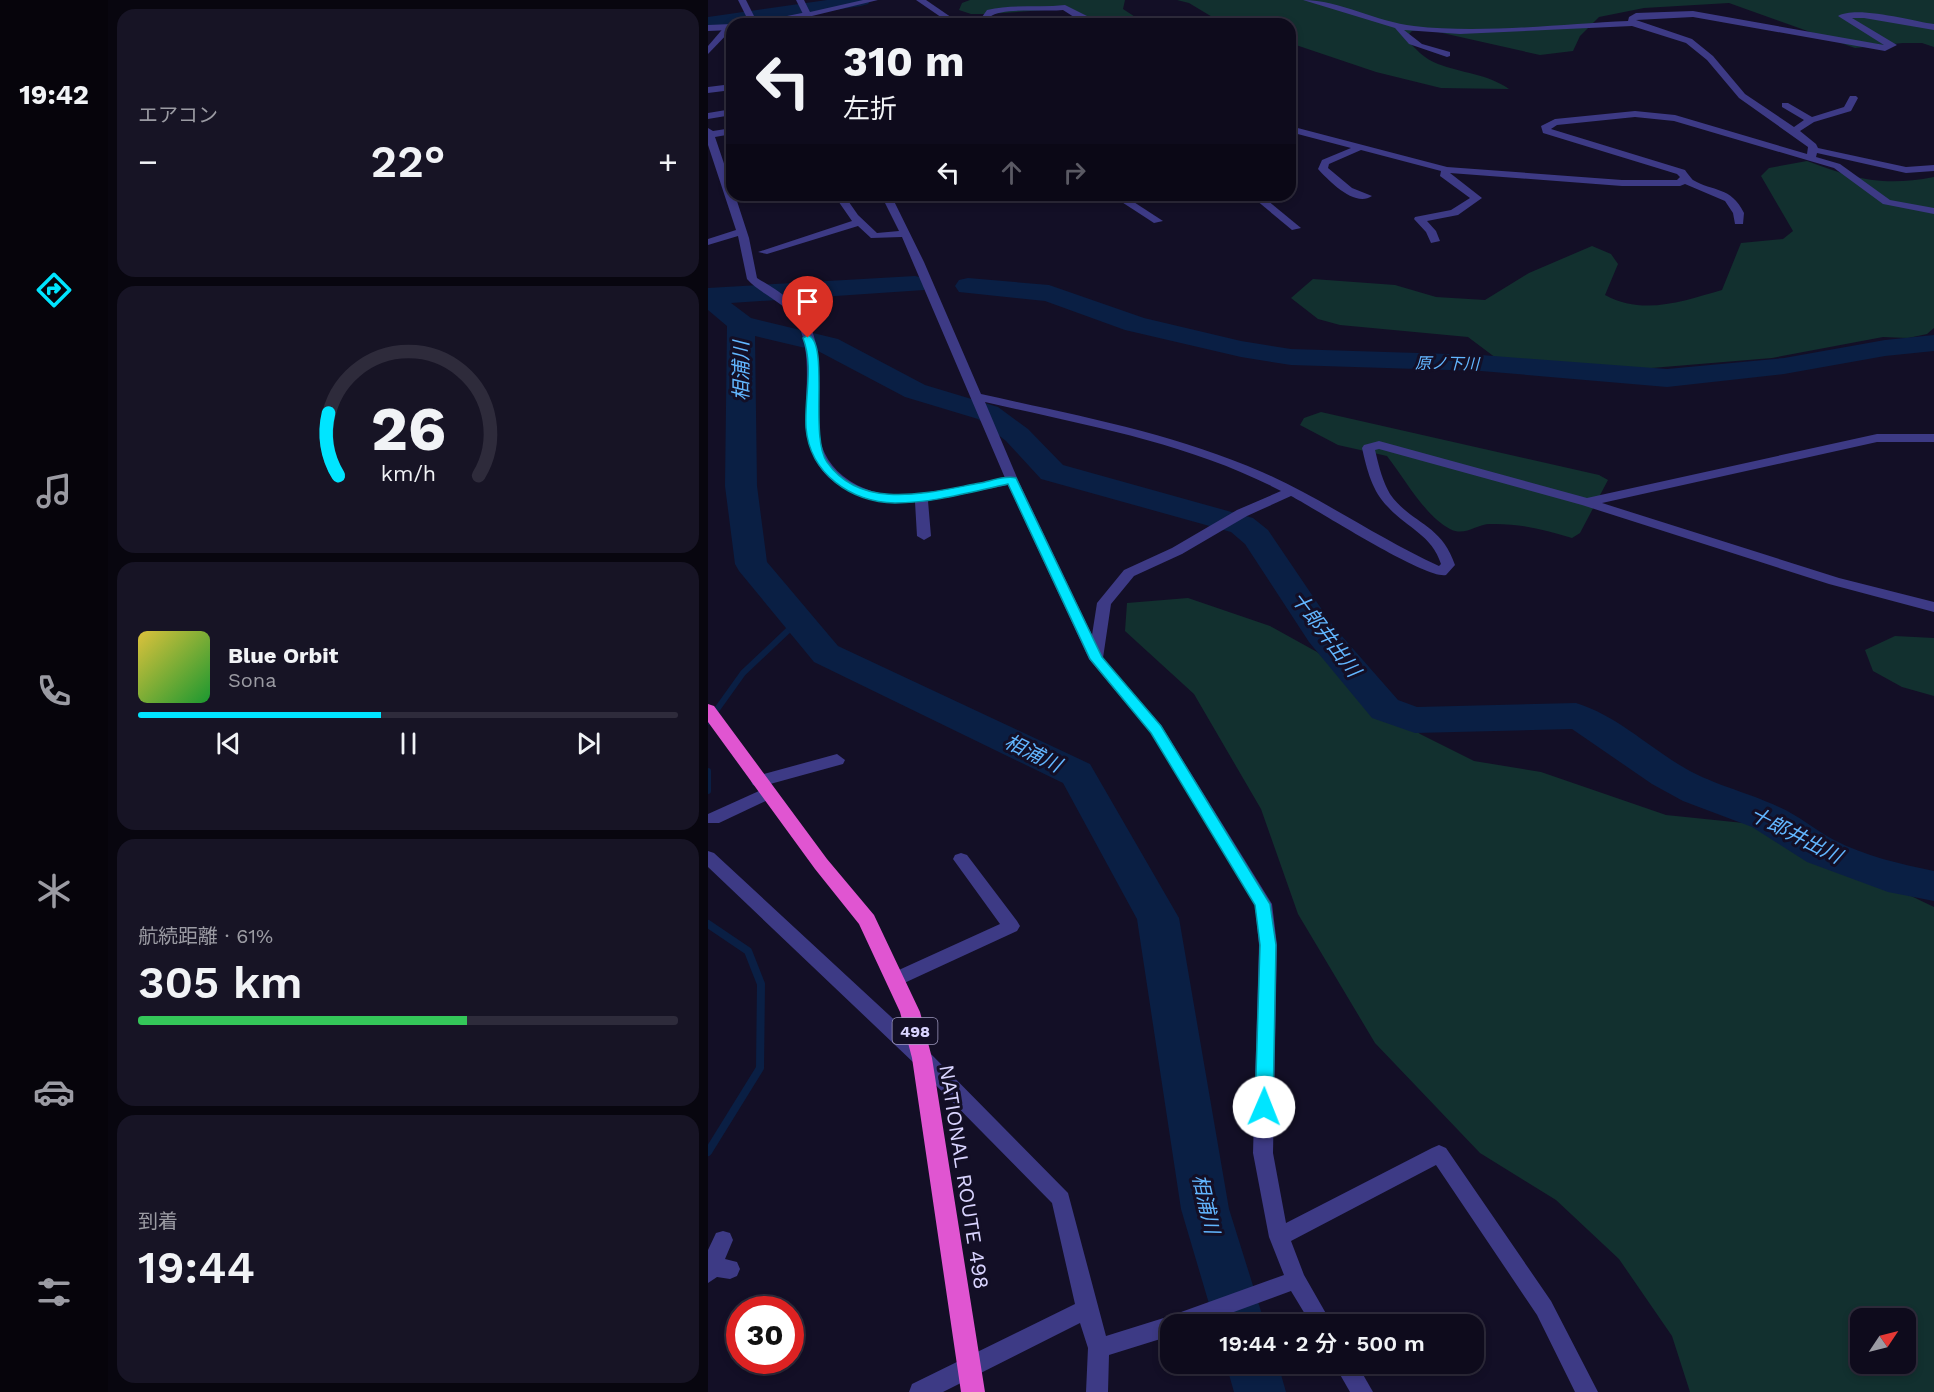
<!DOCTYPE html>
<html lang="ja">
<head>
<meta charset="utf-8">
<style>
  :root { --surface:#0e0b1c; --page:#171425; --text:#f1f3f6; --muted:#9b9ba3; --line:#2e2b3b; --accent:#00e5ff }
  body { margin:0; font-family:"Work Sans","Noto Sans JP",sans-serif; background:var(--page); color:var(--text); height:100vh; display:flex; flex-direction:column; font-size:22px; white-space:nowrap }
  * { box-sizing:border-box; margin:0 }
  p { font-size:20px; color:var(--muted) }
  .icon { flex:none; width:33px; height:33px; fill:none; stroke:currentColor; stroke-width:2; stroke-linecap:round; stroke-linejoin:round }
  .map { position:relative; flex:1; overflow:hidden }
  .side { display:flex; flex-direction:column; gap:9px; padding:9px; background:#08060f; width:600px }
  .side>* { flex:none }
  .top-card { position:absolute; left:18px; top:18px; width:570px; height:183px; border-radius:18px; box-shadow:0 3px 9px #0003,0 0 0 2px var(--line); background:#0e0b1c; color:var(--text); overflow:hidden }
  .needle { width:39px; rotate:55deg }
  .fabs { position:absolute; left:1142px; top:1308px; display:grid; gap:12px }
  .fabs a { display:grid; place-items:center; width:66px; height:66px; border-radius:12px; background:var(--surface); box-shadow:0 3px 9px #0003,0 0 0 2px var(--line); font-size:30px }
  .speed { position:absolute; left:18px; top:1296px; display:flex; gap:12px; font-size:30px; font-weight:700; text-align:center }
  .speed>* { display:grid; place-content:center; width:78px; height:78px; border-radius:50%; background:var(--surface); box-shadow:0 3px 9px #0003,0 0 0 2px var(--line); line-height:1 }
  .speed .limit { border:9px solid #d22; background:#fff; color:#111 }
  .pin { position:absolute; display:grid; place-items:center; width:51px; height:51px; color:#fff; margin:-62px -26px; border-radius:50% 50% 50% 0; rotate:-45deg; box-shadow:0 0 6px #0007 }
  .pin .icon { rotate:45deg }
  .me { position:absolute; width:66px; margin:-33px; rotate:1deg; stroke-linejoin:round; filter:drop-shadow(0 0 4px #0008) }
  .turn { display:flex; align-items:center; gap:21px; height:126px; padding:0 18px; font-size:27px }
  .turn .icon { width:78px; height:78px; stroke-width:2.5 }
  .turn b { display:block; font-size:42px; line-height:51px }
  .lanes { display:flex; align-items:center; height:57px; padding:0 18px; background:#0003; justify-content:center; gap:30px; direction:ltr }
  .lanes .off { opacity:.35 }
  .big { font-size:45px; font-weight:600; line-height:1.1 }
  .side .tile { flex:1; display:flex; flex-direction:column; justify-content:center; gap:9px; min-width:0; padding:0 21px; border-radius:18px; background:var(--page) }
  .side .dial { align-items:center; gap:0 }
  .dial svg { height:156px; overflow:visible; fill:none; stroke:var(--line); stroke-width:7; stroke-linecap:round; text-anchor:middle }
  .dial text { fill:var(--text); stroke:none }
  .song { display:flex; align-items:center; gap:18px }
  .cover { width:72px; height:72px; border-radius:9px; background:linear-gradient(135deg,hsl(50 70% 55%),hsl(130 70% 35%)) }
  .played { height:6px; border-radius:3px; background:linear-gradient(90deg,var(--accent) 45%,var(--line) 45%) }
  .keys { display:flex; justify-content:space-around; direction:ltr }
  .heat { display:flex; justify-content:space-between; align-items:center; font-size:33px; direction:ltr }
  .charge { height:9px; border-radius:4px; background:linear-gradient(90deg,#34c759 61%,var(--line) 0) }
  .trip { position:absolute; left:452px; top:1314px; width:324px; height:60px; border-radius:18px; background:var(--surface); box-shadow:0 3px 9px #0003,0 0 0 2px var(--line); font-weight:600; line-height:60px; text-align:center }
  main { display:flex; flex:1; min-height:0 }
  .menu { display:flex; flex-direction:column; width:108px; justify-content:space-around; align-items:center; background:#06040b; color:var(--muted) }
  .menu .icon { width:42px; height:42px }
  .menu .active { color:var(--accent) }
  .menu b { font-size:27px; color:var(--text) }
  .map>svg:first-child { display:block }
  .green { fill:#12302f; fill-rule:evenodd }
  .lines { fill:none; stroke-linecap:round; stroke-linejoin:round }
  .stream-far1 { stroke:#0a1f44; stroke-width:6 }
  .stream { stroke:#0a1f44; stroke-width:8 }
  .river { fill:#0a1f44; fill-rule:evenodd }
  .minor { fill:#3d3a85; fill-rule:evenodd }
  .tertiary { fill:#3d3a85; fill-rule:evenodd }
  .trunk { fill:#e055d1; fill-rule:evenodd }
  .route { fill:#00e5ff; stroke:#0095a6; stroke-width:1.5 }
  .labels { text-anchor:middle; stroke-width:6; stroke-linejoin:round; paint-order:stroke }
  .far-water-label { font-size:16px; font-style:italic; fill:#62b6ff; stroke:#130f26 }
  .shield { fill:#130f26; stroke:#9e99be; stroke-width:1.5 }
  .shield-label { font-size:16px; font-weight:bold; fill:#d9d4ff }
  .water-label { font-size:20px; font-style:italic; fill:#62b6ff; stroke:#130f26 }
  .near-street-label { font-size:21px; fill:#d9d4ff; stroke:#130f26 }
</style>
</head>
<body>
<main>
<nav class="menu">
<b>19:42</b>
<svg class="icon active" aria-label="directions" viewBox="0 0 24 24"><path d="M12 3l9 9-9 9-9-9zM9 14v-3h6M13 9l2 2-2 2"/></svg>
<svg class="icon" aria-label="music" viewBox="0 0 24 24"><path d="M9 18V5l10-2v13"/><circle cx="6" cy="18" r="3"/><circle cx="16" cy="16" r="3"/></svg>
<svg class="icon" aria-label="phone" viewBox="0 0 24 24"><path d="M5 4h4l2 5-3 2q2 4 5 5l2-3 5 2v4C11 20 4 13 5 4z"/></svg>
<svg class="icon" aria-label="climate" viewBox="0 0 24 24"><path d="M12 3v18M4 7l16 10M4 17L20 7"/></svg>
<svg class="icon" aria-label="car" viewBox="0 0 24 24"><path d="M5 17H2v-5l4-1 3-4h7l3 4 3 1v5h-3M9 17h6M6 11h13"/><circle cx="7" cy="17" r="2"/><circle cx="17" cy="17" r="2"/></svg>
<svg class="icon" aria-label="filters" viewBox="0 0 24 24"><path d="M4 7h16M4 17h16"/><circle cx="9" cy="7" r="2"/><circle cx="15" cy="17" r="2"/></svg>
</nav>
<section class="side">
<div class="tile"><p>エアコン</p>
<div class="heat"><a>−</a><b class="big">22°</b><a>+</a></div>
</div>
<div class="tile dial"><svg viewBox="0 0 100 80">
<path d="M14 69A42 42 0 1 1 86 69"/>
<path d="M14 69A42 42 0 0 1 9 37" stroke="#00e5ff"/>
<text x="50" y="56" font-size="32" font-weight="700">26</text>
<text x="50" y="72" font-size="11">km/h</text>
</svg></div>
<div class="tile">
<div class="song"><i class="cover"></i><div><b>Blue Orbit</b><p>Sona</p></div></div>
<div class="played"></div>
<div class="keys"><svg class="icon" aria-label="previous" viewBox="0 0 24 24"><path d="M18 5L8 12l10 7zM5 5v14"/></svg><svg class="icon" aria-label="pause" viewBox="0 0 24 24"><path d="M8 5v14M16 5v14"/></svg><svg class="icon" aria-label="next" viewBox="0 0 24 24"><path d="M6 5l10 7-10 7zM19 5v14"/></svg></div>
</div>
<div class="tile"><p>航続距離 · 61%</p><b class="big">305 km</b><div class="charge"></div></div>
<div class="tile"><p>到着</p><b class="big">19:44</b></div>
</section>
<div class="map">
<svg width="1226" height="1392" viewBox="0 0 1226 1392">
  <rect width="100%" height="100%" fill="#130f26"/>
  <g class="green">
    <path d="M262,0H417L415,9L438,24H403L352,9L280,14H263L251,10L254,3Z"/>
    <path d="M469,0H1226V47L1214,43H1195L1147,48L1021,3L936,8L891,17L872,36L865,51L832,55L721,30L704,31L697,38C707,48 716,59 730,64C753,73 780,74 801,89L733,88L668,72L582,43V24H516L481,3Z"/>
    <path d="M1099,161C1147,179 1175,187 1226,177V328L1219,334L1200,338L1175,337L1064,358L883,373L788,358L760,337L632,325L610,319L583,298L605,279L687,285L728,297L777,300L821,273L884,246L903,254L910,264L897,295C936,316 975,301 1014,290L1033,243L1075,239L1085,231L1053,176L1061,168Z"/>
    <path d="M613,412L891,475L900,480L872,533L864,538C837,530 811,523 782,524C768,524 757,537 742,529C716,515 697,479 679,456L630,445L592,425L596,418Z"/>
    <path d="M480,598L562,626L609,652L712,734L766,761L833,772L958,815L1055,825L1226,907V1392H982L964,1336L911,1259L848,1200L772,1153L667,1043L590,914L553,809L486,694L417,631L419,603ZM1197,1318V1364H1152V1318Z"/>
    <path d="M1187,636L1226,638V696L1194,687L1165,671L1157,650Z"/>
  </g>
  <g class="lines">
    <g class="stream-far1">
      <path d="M0,722L35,673L90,621"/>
      <path d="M0,771V791"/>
    </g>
    <path class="stream" d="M0,924L40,951L53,984L52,1068L0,1152"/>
    <g class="river">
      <path d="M119,0H163L160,4L153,6L0,29V17Z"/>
      <path d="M207,276L216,278L220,284L216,290L23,303L43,318L130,339L217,385L290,407L320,429L355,465L545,518L560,530L625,626L690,700L709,707L868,703C907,715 936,743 970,764C1001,784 1037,791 1071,807C1090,815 1107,830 1126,840C1157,856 1192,864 1226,871V901L1180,892L1099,862L1044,827L975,801L944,784L864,729L707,733L664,718L601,642L537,544L523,532L333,479L298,441L270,419L197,397L110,351L47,336L49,486L59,562L130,646L382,764L471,918L521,1209L557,1324H507L473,1209L429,919L355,783L106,662L31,571L27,564L17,486L19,326L0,310V288Z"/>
      <path d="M260,278L341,285L436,318L533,341L583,349L773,355L959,369L1076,358L1177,340L1226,335V351L1177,356L1076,374L959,387L773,371L583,365L533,357L417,330L337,301L251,292L247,286L251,280Z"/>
      <path d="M518,1364H570L578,1392H526Z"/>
    </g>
    <g class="minor">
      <path d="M30,0H38L50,24H42Z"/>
      <path d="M88,0H96L102,12L155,0H170L104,16L108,24H100Z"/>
      <path d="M208,0H218L253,24H243Z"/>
      <path d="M595,0C632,0 668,22 706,26C772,34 853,24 920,21L921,17L928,13L985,11L1176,45L1130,16C1148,5 1204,21 1226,24V30L1156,18H1144L1189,45L1177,51L985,17L928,20L984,39L1005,56L1037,94L1086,127L1096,120L1074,107V103H1080L1104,117L1136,107L1142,96H1148L1150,98L1143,111L1106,122L1092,131L1108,144L1110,148L1198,167L1226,165V171L1198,173L1109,153L1108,157L1132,164L1182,200L1226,208V214L1175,204L1126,168L966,121L927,117L849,125L843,129L977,170C979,173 984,179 985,180C1005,192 1023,186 1036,213L1035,224H1027L1025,213L1017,201L977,184L972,186H914L742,173L774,198L750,215L719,221L728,231L732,241L723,243L718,232L706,219L707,217L743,210L762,198L732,176L733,171L653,150L621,164L620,168L644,188L664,196C647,208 621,181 610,169L614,160L643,148L582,132V126L739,167L914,180H969L972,177L969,174L835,133L833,126L847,119L927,111L967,115L1099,154L1100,147L1031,98L999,60L978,43L924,26L752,34L696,30L714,44L742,52V56L739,57L701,44L687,28Z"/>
      <path d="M357,5L389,21L385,24L369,19L355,10C338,12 293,7 282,17L288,24H279L274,17L279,10C305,4 331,8 357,5Z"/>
      <path d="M18,25H24V29L0,54V46Z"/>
      <path d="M582,75L587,76L588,78L582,81Z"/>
      <path d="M24,84V90L0,93V87Z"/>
      <path d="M24,109V115L0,119V113Z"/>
      <path d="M0,128L5,131L24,128V134L7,137L24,187V195H27L41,238L49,278C68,290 89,301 100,322C117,354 109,390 110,425C111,446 119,463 135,476C180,512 246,489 297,478L194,237L163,238L150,226L59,254L50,252L144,221L126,195H136L150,215L169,233L191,231L173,195H183L216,262L273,394C367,415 465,433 554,472C615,499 670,538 731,566L733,564C724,535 699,528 680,507C664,491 659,470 654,448L656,445L671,441L879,498L1169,434H1226V442H1169L894,503L1131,578L1226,602V612L1121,584L874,505L671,449L667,450L668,454C671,467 675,482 682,494C703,524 733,523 747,565L738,575C718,580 608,509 583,496L539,516L474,554L426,576L403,604L395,658L453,725L564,904L569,945L565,1153L578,1223L724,1148L731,1145L738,1148L843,1301L890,1392H867L829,1315L728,1165L583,1241L596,1275L624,1324H603L583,1291L493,1324H462V1336L401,1355L400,1392H378L380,1348L372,1323L235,1392H201L204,1384L367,1304L344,1203L207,1064L0,867V851L6,853L221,1052L360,1193L398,1336L462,1316L576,1275L561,1237L545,1153L551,945L547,905L443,733L381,659L300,485L220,501L223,536L216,540L209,536L207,502C177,503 149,500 125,481C76,441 114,375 90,324C79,302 54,296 39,279L30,236L0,245V239L28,230L0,145ZM277,402C376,425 482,443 573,491L529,510L464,548L416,570L389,603L384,635L310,480Z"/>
      <path d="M403,195H415L455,221L446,223Z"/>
      <path d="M542,195H553L593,228L584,230Z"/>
      <path d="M129,754L137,760L135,764L51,787L45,785L43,781L45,777Z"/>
      <path d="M60,787L66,789L68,793L66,797L11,823H0V814Z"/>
      <path d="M253,853L259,855L309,921L312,926L309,931L194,984L188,986L182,984L179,979L182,974L292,924L245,859L247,855Z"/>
      <path d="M15,1231L22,1233L25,1240L17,1259L29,1262L32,1269L29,1276L22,1279L9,1277L0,1283V1250L8,1233Z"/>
      <path d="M626,1364H649L665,1392H642Z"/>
    </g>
    <g class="tertiary">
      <path d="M99,12L103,15L102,17L59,24H39Z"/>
      <path d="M24,24V30L0,31V25Z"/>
    </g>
    <path class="trunk" d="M0,704L6,706L119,859L166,915L212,1012L224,1058L277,1392H253L204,1058L192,1012L151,924L107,869L0,722Z"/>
  </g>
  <path class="route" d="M100,335C122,343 101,437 119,462C154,512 222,492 272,483C283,481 297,475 308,478L394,657L453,726L562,904L568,945L565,1107L562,1113L556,1115L550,1113L547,1107L552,945L547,905L443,733L382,659L300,484C263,492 225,503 187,503C143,502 102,474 98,428C96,398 106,367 95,338Z"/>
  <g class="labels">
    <g class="far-water-label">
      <text transform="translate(739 363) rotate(1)" y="6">原ノ下川</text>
    </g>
    <rect class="shield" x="184.5" y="1018" width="45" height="26" rx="4.5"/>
    <g class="shield-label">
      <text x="207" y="1037">498</text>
    </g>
    <g class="water-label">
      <text transform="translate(33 371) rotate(-90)" y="7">相浦川</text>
      <text transform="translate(618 634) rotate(53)" y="7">十郎井出川</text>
      <text transform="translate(325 753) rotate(26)" y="7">相浦川</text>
      <text transform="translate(1088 835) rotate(27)" y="7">十郎井出川</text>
      <text transform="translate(498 1204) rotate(77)" y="7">相浦川</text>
    </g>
    <g class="near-street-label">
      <text transform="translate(256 1177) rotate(81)" y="7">NATIONAL ROUTE 498</text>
    </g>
  </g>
</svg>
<div class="fabs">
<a><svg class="needle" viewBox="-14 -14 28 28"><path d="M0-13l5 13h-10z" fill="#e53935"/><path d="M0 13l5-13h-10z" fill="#9b9ba3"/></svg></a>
</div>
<div class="speed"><div class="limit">30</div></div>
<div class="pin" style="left:100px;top:338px;background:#d93025"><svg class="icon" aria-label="arrive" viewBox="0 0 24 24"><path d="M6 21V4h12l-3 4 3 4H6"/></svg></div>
<svg class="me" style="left:556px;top:1107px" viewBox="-20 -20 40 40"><circle r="19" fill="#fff"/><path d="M0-13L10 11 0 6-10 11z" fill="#00e5ff"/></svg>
<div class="trip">19:44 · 2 分 · 500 m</div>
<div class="top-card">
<div class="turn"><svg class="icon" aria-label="left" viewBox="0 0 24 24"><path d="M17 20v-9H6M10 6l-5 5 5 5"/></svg><div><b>310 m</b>左折</div></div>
<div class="lanes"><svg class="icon" aria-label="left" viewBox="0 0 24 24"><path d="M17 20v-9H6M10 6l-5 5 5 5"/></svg><svg class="icon off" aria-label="ahead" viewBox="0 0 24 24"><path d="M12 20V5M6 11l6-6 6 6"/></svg><svg class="icon off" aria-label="right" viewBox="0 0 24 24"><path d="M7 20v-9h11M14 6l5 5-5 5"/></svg></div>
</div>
</div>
</main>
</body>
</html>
